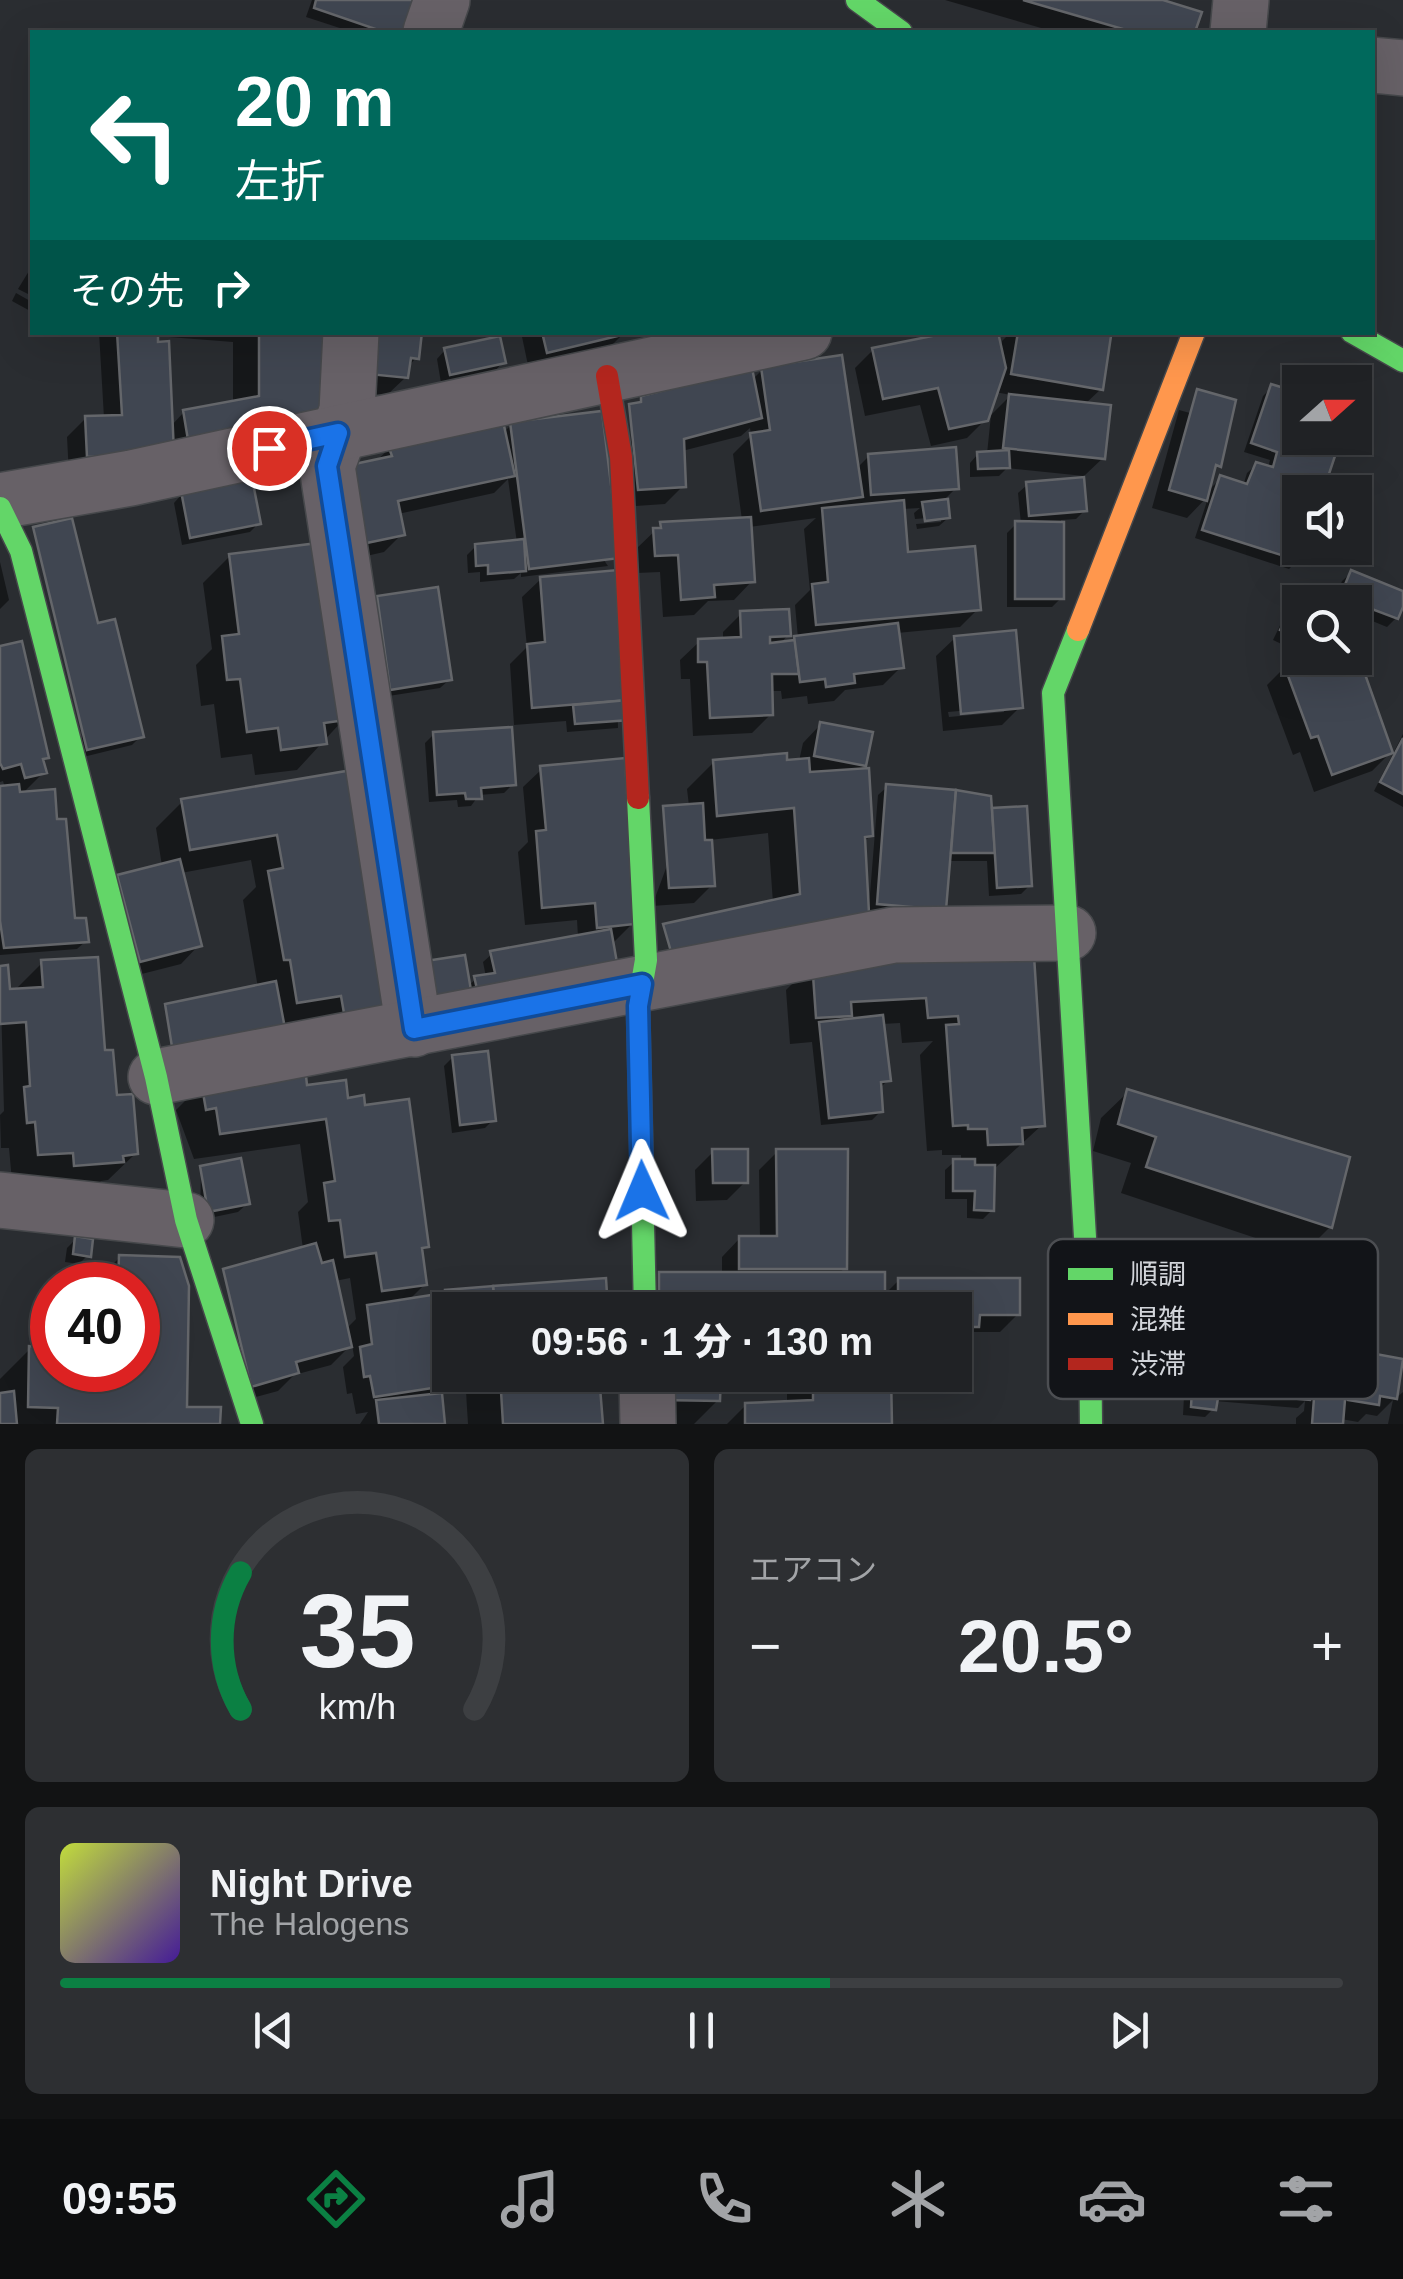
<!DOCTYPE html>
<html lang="ja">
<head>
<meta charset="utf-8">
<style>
  :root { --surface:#202225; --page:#2d2f32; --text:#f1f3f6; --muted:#a2a4a7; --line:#3d3f42; --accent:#0b8043 }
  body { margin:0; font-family:Helvetica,"Noto Sans JP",sans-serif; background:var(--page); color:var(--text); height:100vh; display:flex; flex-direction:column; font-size:38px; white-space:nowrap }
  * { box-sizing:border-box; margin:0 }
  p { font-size:32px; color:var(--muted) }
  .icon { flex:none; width:55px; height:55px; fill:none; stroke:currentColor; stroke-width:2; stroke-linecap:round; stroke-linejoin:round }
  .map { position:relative; height:1424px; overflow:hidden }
  .drawer { display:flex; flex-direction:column; gap:25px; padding:25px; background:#121314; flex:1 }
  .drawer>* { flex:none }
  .hud { position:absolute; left:30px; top:30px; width:1345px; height:305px; border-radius:0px; box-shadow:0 10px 40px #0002,0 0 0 2px var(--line); background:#00695c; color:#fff; overflow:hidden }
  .needle { width:65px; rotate:69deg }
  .controls { position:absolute; left:1282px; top:365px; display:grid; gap:20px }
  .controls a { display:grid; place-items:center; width:90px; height:90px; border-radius:0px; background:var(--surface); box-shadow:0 10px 40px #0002,0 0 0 2px var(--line); font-size:50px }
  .speed { position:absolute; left:30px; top:1262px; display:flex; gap:20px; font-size:50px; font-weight:700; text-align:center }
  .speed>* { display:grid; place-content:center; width:130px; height:130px; border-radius:50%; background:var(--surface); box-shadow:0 10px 40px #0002,0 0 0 2px var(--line); line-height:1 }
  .speed .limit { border:15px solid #d22; background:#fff; color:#111 }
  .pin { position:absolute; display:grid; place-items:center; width:85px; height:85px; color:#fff; margin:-42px; border:5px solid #fff; border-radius:50%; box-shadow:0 2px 10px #0007 }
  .me { position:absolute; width:110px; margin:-55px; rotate:359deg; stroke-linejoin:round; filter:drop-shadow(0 0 8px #0008) }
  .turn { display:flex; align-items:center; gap:35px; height:210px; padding:0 40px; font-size:45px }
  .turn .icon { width:130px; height:130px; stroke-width:2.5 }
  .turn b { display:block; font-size:70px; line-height:85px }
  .then { display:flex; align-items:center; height:95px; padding:0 40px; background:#0003; gap:20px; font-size:38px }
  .big { font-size:75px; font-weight:800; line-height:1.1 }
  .drawer .card { flex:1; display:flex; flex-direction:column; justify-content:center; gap:15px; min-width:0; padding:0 35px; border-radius:15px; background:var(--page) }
  .drawer .dial { align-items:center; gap:0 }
  .dial svg { height:260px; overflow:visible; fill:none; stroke:var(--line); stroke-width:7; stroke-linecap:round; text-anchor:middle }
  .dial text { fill:var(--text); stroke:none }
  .song { display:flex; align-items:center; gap:30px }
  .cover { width:120px; height:120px; border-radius:15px; background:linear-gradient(135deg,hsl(70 70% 55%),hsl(260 70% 35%)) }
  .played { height:10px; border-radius:5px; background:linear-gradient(90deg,var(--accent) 60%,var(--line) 60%) }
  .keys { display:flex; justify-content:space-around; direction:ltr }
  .heat { display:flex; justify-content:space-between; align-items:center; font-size:55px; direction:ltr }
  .drawer .tiles { flex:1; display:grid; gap:25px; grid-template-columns:1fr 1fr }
  .card:last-child { grid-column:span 2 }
  .trip { position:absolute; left:432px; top:1292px; width:540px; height:100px; border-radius:0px; background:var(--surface); box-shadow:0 10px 40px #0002,0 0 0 2px var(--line); font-weight:800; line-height:100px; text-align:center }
  .dock { display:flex; height:160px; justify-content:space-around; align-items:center; background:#0d0e0f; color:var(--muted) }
  .dock .icon { width:70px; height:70px }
  .dock .selected { color:var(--accent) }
  .dock b { font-size:45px; color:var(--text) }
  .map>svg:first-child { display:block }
  .shadow { fill:#0007; fill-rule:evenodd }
  .building { fill:#404651; stroke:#64666a; stroke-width:2.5 }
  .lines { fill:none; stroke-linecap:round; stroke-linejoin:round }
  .street-casing { stroke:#46484b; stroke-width:58 }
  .fast-casing { stroke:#46484b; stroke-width:25 }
  .slow-casing { stroke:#46484b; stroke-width:25 }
  .jam-casing { stroke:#46484b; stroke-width:25 }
  .street { stroke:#676167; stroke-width:55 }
  .fast { stroke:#63d668; stroke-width:22 }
  .slow { stroke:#ff974d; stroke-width:22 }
  .jam { stroke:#b3261e; stroke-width:22 }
  .route-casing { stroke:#114b97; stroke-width:25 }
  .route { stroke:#1a73e8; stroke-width:18 }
  .key { fill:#121418; stroke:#4c4e52; stroke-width:2.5 }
  .key-label { font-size:28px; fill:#d2d5da }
</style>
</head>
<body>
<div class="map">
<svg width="1403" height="1424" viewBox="0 0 1403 1424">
  <rect width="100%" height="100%" fill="#2a2d31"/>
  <g class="shadow">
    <path d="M312,0H414L410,32H352L306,17Z"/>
    <path d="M945,0H1154L1198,13L1193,32H1055Z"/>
    <path d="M32,266V296L18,289Z"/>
    <path d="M16,293L32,302V312L12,301Z"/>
    <path d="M99,332H333V415L69,475L67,437L86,418H104ZM156,336L233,342V404L184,412L171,426Z"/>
    <path d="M357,332L416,358L407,368L406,377L387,395L351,392Z"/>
    <path d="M521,332H623V334L605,352L529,370Z"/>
    <path d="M1011,332H1076L1101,389L1084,405L1103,458L1084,476L1007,468L999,476L970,477V463L978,454H987L991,415L1011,395L995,392L986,419L967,438L931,446L920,405L865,416L855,368L873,350L1000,355L1002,341Z"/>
    <path d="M445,350L503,362L495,371L441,383L437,359Z"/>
    <path d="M763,369L856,469L869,456L956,488L945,499L948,518L939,526L917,529L916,524L941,522V517L915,519L914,513L920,508L902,509L906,555L978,609L960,627L897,633L901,667L883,685L845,690L834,701L808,704L807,696L782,699L781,691H770L771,714L752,733L693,736L690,679H681L680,660L699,642L723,640V632L741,614L788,635L779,645L790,643L798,638L795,605L810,590L804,529L816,518L749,527L752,581L734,600L708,601L694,615L663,617L660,572L637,573L636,549L661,525L742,520L733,454L751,436L750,428L741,436L682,451L683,486L665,504L621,507L636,405L642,399L752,380Z"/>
    <path d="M1272,387L1300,396V438H1339L1320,492H1300L1302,548L1298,560L1289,569L1195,538L1209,495L1187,518L1152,508L1179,410L1230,424L1208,491L1221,478L1243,486L1247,473L1256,465L1268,468L1270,460L1244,452L1263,396Z"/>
    <path d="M511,425L608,566L521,577V573L514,579L480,582V572L468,573L467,555L476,546L517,543L508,479L494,493L398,514L402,534L384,552L344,561L375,462L390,448L503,433Z"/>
    <path d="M1027,485L1085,510L1076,519L1061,520V598L1052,607H1007V533L1016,524H1021L1018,493Z"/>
    <path d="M182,494L258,524L250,532L182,545L174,503Z"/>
    <path d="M230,556L344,719L297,770L255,775L252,754L221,758L214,704L201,706L196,665L212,649L203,583Z"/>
    <path d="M0,562L9,600L0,609Z"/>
    <path d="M615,573L618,728L567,732L566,721L514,725L510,664L527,647L522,597L541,579Z"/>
    <path d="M1351,573L1403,593L1396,618L1387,627L1355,614V602H1334L1342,581Z"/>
    <path d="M378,598L449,680L440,688L382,697L369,607Z"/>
    <path d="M1297,600L1302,602L1300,644L1294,650L1273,640L1288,609Z"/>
    <path d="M96,626L141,736L132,745L79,758Z"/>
    <path d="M955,638L1020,707L1002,725L943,731L936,656ZM1004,707V712L949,717L948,712Z"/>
    <path d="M0,648L46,757L41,762L44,772L22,794L72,921L86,941L77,949L0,955V789L5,788L3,781L0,782Z"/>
    <path d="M1355,654L1390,753L1372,771L1314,792L1300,752L1293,755L1267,685L1285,667L1311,658H1355Z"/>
    <path d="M821,724L864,765L857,772L871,835L863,843L866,906H869L878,795L887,787L988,798L990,811L1025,809L1030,885L1021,894L989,896L987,861H948L935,918L773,903L768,833L710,840L712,885L694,903L652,906L689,806L687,789L714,762L799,761L803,743Z"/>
    <path d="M434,734L513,784L504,793L479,795L471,806L458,807L457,800L429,802L425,743Z"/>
    <path d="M1403,734V807L1374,791Z"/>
    <path d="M542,769L632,924L614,942L470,1006L468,986L476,979L486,977L483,962L492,954L578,937L577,920L525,925L518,852L528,842L523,787Z"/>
    <path d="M350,773L391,1010L282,1026L258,988L243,900L256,887L251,860L181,873L199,945L181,964L122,979L162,866L156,828L183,801Z"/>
    <path d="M1031,942L1042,1125L993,1170L992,1210L983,1219L967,1218V1199H945V1170L954,1162H961V1155H942V1150L927,1151L920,1055L933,1041L902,1043L900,1023L882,1024L888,1080L879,1089L881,1111L872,1120L821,1125L812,1042L790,1044L786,990L813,963Z"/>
    <path d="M42,963L103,1053L114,1097L135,1154L108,1180L101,1181L94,1188L12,1181L9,1148H1L0,1115L4,1111L0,968L7,992L14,991Z"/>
    <path d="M453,1057L493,1120L485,1128L452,1133L444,1066Z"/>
    <path d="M203,1083L305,1088L363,1108L426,1246L420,1252L425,1284L408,1301L436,1302L446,1293L606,1310H450V1321H439L449,1384L440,1394L443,1424H360L368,1412L356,1414L352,1393L347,1394L343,1367L354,1356L352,1344L331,1365L294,1375L278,1391L233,1403L303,1249L298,1212L308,1202L300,1144L194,1159L176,1110ZM350,1278L356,1319L346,1329L335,1281Z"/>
    <path d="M1128,1092L1330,1227L1303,1254L1121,1193L1131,1163L1093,1151L1101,1118Z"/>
    <path d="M713,1152L745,1182L727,1200L696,1201L695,1170Z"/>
    <path d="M777,1152L845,1268L838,1274L882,1297L899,1280L1018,1314L1000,1332H970L955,1344V1310H634L722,1275V1257L740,1238L760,1239L759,1170Z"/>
    <path d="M201,1168L247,1204L238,1212L200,1220Z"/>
    <path d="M76,1239L88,1255L79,1264L65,1262L67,1248Z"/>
    <path d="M120,1257L177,1259L184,1409L218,1424H0V1379L30,1349L52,1350V1370H138V1285H92Z"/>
    <path d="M1160,1335L1310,1370L1326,1353L1349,1357L1354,1352L1401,1361L1395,1399L1403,1392V1424H1388L1393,1400L1377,1416L1366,1414L1358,1422L1341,1419L1340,1424H1296V1418L1304,1411L1305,1401L1298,1408L1215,1401L1214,1408L1205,1417L1183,1415L1184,1396L1148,1393L1151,1344Z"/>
    <path d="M465,1375H596L600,1424H468Z"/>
    <path d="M718,1375V1400L694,1424H634Z"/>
    <path d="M787,1375H889V1424H727L746,1405L787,1403Z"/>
  </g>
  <g class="building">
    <path d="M316,0H421L413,32H384L314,8Z"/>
    <path d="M1023,0H1163L1202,12L1195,32H1133Z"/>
    <path d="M117,332H158V342L169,341L174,453L87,457L85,416L122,415Z"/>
    <path d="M259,332H335V416L269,417L273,430L189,446L183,410L259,396Z"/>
    <path d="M372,332H422L419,359L411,358L408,378L368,374Z"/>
    <path d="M542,332H626V334L547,353Z"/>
    <path d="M952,332H998L1006,368L988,421L949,429L938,388L883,399L872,348Z"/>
    <path d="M1018,332H1091L1111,336L1103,390L1011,374Z"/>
    <path d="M500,336L506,363L450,375L444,348Z"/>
    <path d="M842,355L863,497L761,511L750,433L770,430L761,367Z"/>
    <path d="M752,368L762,418L684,439L686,487L638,490L629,404L641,402V396Z"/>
    <path d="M1271,384L1300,393V438H1341L1323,492H1300V548H1304L1300,561L1202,530L1220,475L1247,484L1256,462L1273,467L1277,452L1251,443Z"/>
    <path d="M1197,389L1236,400L1221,467L1216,465L1207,501L1169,490Z"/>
    <path d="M1009,394L1111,405L1105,459L1003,448Z"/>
    <path d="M602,411L620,558L529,569L510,422Z"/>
    <path d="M503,421L515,476L398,501L405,535L362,544L345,466L392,456L388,445Z"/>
    <path d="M956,447L959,489L871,495L868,454Z"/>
    <path d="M1009,450L1010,468L978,469L977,452Z"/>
    <path d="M1084,477L1087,511L1029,516L1026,482Z"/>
    <path d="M252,478L261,524L190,538L181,491Z"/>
    <path d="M948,499L950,518L925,521L922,502Z"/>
    <path d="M904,500L908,552L975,546L981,610L816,625L812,584L828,582L822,508Z"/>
    <path d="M751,517L755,582L714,585L715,597L681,600L678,555L655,556L653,528H661L660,522Z"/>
    <path d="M72,518L98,623L115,619L144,737L87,750L33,527Z"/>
    <path d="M1015,521L1064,522V599H1015Z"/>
    <path d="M524,539L526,571L488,574V565L476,566L475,544Z"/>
    <path d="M318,543L346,720L324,723L327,744L281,750L278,728L247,732L240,679L227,680L222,636L239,634L229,554Z"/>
    <path d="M618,570L628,700L532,708L527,644L545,642L540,577Z"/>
    <path d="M1351,570L1403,591V607L1398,619L1340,597Z"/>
    <path d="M438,587L452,680L390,690L377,596Z"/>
    <path d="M1297,597L1308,602H1300V641L1280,630Z"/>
    <path d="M789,609L791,636L770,637V643L795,640L799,674H772L773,715L710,718L707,662H698V639L741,637L740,611Z"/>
    <path d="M898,623L904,668L854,674L855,683L826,687L825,679L800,682L794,636Z"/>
    <path d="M1016,630L1023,708L961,714L954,636Z"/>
    <path d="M22,641L49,758L43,759L47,773L25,778L21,764L3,769L0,763V646Z"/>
    <path d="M1355,646L1393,753L1332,775L1318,736L1311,738L1284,665L1304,658H1355Z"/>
    <path d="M628,700L630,720L575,724L573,705Z"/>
    <path d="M820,722L873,732L866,766L814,756Z"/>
    <path d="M512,727L516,785L481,788L482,799H466L465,793L437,795L433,732Z"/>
    <path d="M1403,738V794L1380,782Z"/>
    <path d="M787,753V760L809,758L810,772L869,768L873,836L865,837L869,913L674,962L663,924L800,894L794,808L717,816L713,760Z"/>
    <path d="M625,758L635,924L597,928L595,903L542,908L536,831L546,830L540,766Z"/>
    <path d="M352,770L393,1011L345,1019L341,996L297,1003L290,960H284L268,871L283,868L277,835L190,850L181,799Z"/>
    <path d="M19,784L20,792L55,789L57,819H66L75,918H86L89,942L4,948L0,921V786Z"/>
    <path d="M886,784L956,790L946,910L877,904Z"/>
    <path d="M956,790L991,796L995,853H951Z"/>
    <path d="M703,803L705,840H712L715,886L669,888L663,806Z"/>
    <path d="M1027,806L1032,886L997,888L992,808Z"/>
    <path d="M180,859L202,946L140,962L117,875Z"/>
    <path d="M611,929L619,974L479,998L474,976L495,973L490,951Z"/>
    <path d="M1033,940L1045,1126L1022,1128L1023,1144L988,1145L987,1129H968V1125L953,1126L946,1025L959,1024L958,1016L928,1018L926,998L851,1002L852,1016L816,1018L812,961Z"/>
    <path d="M465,955L473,1002L428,1010L419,962Z"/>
    <path d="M98,957L105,1050H113L117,1095L133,1094L138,1154L123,1156L124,1162L74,1166L73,1153L38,1155L35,1122L27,1123L24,1087L30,1086L26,1022L0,1024V966L8,965L10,989L43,987L41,960Z"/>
    <path d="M276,981L287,1039L174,1059L165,1004Z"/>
    <path d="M883,1015L891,1081L881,1082L883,1112L829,1118L819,1022Z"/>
    <path d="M488,1051L496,1121L460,1125L452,1055Z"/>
    <path d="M305,1067L307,1085L346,1080L348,1098L364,1095L365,1105L409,1099L429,1247L422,1248L427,1285L382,1291L376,1253L345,1257L340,1220L329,1221L324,1183L335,1181L326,1119L220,1134L216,1108L206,1110L201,1081Z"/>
    <path d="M1127,1089L1350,1157L1332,1228L1146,1167L1156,1137L1118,1124Z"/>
    <path d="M712,1149H748V1183H713Z"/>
    <path d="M776,1149H848L847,1269H739V1236H777Z"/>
    <path d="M241,1158L250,1204L208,1212L200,1166Z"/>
    <path d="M953,1159H975V1165H995L994,1211L974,1210L975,1191H953Z"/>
    <path d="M75,1236L93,1239L91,1257L73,1254Z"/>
    <path d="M316,1243L322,1263L333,1260L352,1347L296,1362L299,1373L251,1387L223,1269Z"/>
    <path d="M119,1255L180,1257L189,1286L187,1407H221L220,1424H57L58,1408L28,1407L29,1346L52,1348V1370H138V1285H118Z"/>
    <rect x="659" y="1272" width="226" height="38"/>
    <path d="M606,1278L608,1310H495L493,1286Z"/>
    <path d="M898,1278H1020V1315H980L979,1327H955V1310H898Z"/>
    <path d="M493,1286L495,1310H450L447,1314L445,1290Z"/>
    <path d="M438,1294L452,1385L374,1397L370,1376L364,1377L360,1347L372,1344L367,1305Z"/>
    <path d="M1159,1332L1314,1344L1310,1400L1219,1392L1216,1410L1191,1407L1192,1388L1155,1385Z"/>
    <path d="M1354,1350L1403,1359L1397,1399L1380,1396L1379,1405L1348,1400L1350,1389L1346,1388L1343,1424H1312L1314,1398H1321L1325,1352L1352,1355Z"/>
    <path d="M500,1375H599L603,1424H503Z"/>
    <path d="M660,1375H721L720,1401L660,1400Z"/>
    <path d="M813,1375H891L892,1424H745V1403L813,1400Z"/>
    <path d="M14,1391L17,1424H0V1393Z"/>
    <path d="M442,1393L445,1424H379L376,1400Z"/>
  </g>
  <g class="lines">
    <g class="street-casing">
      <g id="street">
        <path d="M431,32L442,0"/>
        <path d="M1238,32L1241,0"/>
        <path d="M1372,65L1403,68"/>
        <path d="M351,332L347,411L327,466L414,1029"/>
        <path d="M0,501L131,478L804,332"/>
        <path d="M156,1077L894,935L1068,933"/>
        <path d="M0,1200L186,1220"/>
        <path d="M647,1375L648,1424"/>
      </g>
    </g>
    <g class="fast-casing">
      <g id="fast">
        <path d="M857,0L901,32"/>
        <path d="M1352,332L1403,361"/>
        <path d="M0,508L21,551L156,1077L186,1220L252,1424"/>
        <path d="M1078,630L1053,693L1090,1322L1091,1424"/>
        <path d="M638,798L646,960L638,1006L645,1310"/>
      </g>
    </g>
    <g class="slow-casing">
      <path id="slow" d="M1078,630L1194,332"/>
    </g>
    <g class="jam-casing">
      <path id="jam" d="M607,376L621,457L638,798"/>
    </g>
    <use href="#street" class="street"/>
    <use href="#fast" class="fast"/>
    <use href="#slow" class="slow"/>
    <use href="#jam" class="jam"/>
  </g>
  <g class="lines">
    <g class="route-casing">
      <path id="route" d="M269,448L338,433L327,466L414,1029L642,984L638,1006L642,1191"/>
    </g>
    <use href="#route" class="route"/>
  </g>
  <rect x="1048" y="1239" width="330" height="160" rx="15" class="key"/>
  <rect x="1068" y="1268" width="45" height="12" fill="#63d668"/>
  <rect x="1068" y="1313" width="45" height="12" fill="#ff974d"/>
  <rect x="1068" y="1358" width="45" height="12" fill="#b3261e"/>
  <g class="key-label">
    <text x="1130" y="1284">順調</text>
    <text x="1130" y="1329">混雑</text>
    <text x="1130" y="1374">渋滞</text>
  </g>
</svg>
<div class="controls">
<a><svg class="needle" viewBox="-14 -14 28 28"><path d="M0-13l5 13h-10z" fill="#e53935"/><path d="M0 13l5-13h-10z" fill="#a2a4a7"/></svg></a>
<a><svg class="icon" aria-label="sound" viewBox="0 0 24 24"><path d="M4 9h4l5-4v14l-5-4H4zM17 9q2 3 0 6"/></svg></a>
<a><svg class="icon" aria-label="search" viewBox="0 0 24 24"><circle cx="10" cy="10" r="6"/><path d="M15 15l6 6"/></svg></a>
</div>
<div class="speed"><div class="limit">40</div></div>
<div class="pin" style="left:269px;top:448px;background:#d93025"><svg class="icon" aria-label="arrive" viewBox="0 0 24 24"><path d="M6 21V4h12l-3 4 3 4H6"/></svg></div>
<svg class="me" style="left:642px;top:1191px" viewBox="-20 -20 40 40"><path d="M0-17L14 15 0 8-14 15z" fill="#1a73e8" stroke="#fff" stroke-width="4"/></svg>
<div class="trip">09:56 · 1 分 · 130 m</div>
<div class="hud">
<div class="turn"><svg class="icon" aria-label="left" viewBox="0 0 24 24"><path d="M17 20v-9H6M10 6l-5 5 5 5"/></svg><div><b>20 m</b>左折</div></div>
<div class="then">その先<svg class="icon" aria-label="right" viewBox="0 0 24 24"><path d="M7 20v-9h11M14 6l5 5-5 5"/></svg></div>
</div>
</div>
<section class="drawer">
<div class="tiles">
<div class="card dial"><svg viewBox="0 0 100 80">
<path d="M14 69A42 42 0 1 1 86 69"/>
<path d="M14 69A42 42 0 0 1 14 27" stroke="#0b8043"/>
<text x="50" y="56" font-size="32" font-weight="700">35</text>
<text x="50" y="72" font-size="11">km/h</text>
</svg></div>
<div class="card"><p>エアコン</p>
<div class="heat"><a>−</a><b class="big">20.5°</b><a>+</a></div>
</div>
<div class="card">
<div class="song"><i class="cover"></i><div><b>Night Drive</b><p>The Halogens</p></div></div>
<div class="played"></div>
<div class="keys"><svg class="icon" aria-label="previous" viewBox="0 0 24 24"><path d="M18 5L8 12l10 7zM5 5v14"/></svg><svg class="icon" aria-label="pause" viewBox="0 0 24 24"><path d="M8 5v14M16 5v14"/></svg><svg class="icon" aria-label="next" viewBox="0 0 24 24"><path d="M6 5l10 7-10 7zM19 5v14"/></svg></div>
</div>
</div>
</section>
<nav class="dock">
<b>09:55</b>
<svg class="icon selected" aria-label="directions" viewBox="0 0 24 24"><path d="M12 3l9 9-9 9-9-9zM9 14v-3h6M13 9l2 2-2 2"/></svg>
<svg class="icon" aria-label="music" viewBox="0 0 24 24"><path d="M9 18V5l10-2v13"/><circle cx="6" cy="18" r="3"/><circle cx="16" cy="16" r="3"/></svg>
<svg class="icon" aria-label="phone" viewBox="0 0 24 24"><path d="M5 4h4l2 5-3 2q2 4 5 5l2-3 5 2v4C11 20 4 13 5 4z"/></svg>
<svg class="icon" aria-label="climate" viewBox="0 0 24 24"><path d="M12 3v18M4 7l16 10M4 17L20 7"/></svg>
<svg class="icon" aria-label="car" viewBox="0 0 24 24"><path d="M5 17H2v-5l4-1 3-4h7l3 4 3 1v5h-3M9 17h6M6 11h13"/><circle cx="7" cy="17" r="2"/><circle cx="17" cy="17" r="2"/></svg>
<svg class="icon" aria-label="filters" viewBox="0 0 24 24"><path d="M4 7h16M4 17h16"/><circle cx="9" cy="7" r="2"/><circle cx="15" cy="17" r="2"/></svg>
</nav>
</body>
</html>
